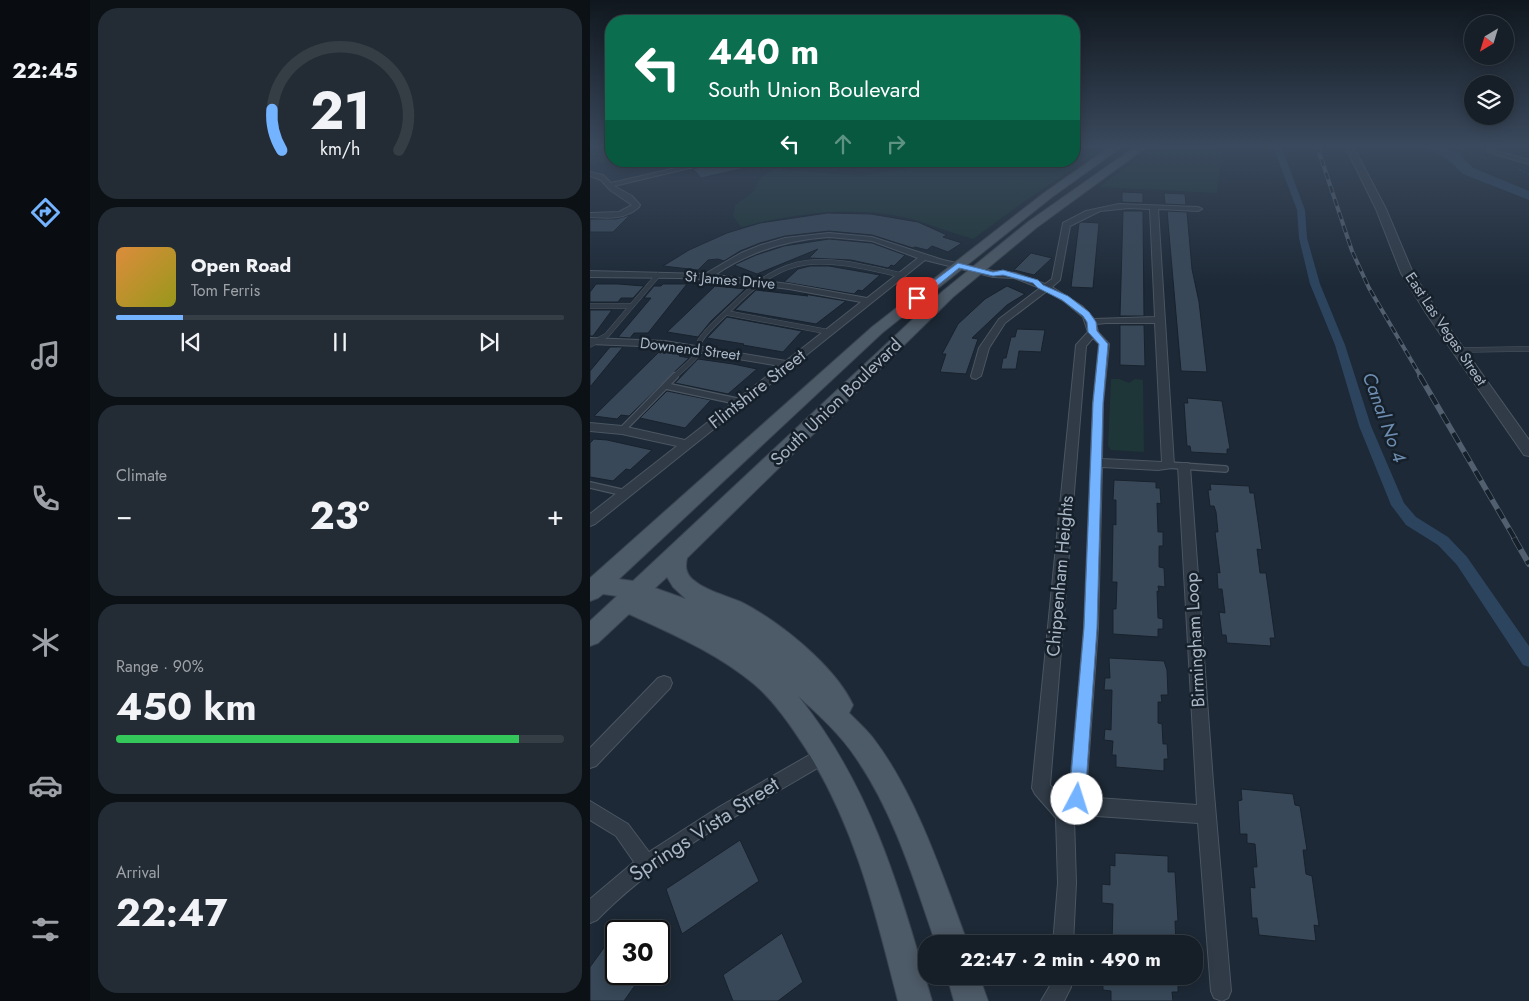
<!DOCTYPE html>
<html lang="en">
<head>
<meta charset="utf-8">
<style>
  :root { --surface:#161f28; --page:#232c34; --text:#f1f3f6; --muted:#9ea2a8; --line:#353d45; --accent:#74b3ff }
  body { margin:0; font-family:Jost,sans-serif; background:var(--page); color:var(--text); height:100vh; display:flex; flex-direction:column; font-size:19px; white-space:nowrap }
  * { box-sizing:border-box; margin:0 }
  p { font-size:16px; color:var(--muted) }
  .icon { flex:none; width:28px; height:28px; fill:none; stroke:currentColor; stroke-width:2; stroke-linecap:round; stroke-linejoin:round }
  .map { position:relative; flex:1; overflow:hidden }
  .sheet { display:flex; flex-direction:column; gap:8px; padding:8px; background:#0c1116; width:500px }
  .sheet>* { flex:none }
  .banner { position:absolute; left:15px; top:15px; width:475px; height:152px; border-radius:20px; box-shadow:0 2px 12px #0003,0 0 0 1px var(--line); background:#0b6e4f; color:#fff; overflow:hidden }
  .needle { width:32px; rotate:218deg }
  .controls { position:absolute; left:874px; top:15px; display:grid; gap:10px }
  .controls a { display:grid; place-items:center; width:50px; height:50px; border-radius:50%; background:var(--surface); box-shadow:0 2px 12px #0003,0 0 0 1px var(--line); font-size:25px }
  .speed { position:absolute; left:15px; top:920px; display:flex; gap:10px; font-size:25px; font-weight:700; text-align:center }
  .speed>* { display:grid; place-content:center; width:65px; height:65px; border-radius:50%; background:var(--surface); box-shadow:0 2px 12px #0003,0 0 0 1px var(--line); line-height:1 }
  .speed .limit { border:2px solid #111; border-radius:8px; background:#fff; color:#111 }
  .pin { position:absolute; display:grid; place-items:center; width:42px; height:42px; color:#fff; margin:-21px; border-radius:10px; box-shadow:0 2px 8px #0006 }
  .me { position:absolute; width:55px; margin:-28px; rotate:5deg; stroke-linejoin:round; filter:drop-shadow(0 0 4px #0008) }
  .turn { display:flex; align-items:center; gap:18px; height:105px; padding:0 20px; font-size:22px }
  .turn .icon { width:65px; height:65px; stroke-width:2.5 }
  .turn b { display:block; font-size:35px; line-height:42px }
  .lanes { display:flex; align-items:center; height:48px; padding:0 20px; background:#0003; justify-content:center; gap:25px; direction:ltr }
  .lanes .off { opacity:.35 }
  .big { font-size:38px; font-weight:700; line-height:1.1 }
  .sheet .widget { flex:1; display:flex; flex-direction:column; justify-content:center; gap:8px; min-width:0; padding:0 18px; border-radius:20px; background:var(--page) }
  .sheet .dial { align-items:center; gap:0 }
  .dial svg { height:130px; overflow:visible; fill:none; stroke:var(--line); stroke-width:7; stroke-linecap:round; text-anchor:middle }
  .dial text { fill:var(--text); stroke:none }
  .song { display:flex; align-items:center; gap:15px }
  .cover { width:60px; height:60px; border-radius:8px; background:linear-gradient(135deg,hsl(30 70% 55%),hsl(60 70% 35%)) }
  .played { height:5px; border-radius:2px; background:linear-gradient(90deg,var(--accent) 15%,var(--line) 15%) }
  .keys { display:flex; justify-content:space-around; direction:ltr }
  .heat { display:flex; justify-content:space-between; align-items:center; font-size:28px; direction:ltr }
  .charge { height:8px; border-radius:4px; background:linear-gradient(90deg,#34c759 90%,var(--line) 0) }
  .trip { position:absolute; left:328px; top:935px; width:285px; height:50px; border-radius:20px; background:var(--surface); box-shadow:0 2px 12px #0003,0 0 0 1px var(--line); font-weight:700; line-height:50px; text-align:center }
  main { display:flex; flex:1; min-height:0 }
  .menu { display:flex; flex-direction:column; width:90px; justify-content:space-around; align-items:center; background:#090c10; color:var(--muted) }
  .menu .icon { width:35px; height:35px }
  .menu .on { color:var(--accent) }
  .menu b { font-size:22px; color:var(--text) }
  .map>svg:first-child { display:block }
  .green { fill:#1e3637 }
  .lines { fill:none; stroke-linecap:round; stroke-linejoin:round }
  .canal { fill:#2c445e; fill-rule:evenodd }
  .river { fill:#2c445e; fill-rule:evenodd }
  .building { fill:#384858; stroke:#18222d }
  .service-far1-casing { stroke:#4b5662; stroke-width:5.5 }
  .service-casing { stroke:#4b5662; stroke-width:8 }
  .minor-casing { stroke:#4b5662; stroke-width:2 }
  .tertiary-casing { stroke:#4b5662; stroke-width:2 }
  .primary-casing { stroke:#394450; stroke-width:2 }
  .path { stroke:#395252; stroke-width:1; stroke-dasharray:2.5 2.5; stroke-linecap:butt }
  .service-far1 { stroke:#303b47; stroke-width:4.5 }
  .service { stroke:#303b47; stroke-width:5.5 }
  .minor { fill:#303b47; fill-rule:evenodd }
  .tertiary { fill:#303b47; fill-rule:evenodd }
  .primary { fill:#4d5a67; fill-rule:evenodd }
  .rail-far2-casing { stroke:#515f6f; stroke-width:4 }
  .rail-far1-casing { stroke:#515f6f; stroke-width:5.5 }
  .rail-casing { stroke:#515f6f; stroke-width:6 }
  .rail-far2 { stroke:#16202b; stroke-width:2.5; stroke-dasharray:7; stroke-linecap:butt }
  .rail-far1 { stroke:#16202b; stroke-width:4; stroke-dasharray:11; stroke-linecap:butt }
  .rail { stroke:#16202b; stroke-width:4.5; stroke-dasharray:13; stroke-linecap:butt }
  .route { fill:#74b3ff; stroke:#4b74a6 }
  .labels { text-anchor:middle; stroke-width:5; stroke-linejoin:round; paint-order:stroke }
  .far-street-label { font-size:15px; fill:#a9b6c5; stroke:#16202b }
  .street-label { font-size:18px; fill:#a9b6c5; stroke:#16202b }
  .water-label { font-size:19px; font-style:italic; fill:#6e8eb1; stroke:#16202b }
  .near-street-label { font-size:21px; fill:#a9b6c5; stroke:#16202b }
</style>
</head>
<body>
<main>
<nav class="menu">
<b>22:45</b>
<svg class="icon on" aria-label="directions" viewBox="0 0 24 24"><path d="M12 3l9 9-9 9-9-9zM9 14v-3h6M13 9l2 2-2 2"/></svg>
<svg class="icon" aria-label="music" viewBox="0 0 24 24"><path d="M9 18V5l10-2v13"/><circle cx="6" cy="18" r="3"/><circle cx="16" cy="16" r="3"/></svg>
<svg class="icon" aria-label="phone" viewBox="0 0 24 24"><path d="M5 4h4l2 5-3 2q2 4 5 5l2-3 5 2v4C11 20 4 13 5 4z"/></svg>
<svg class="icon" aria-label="climate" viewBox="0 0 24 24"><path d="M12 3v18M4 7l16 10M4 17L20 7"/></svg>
<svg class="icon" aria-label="car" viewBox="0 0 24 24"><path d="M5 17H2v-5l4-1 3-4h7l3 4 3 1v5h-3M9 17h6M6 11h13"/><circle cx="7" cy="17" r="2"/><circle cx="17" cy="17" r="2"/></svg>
<svg class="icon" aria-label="filters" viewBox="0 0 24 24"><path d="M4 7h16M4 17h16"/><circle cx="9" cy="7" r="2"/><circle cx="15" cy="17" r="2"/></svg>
</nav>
<section class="sheet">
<div class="widget dial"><svg viewBox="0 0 100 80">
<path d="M14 69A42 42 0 1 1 86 69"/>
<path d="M14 69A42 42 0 0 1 8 44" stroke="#74b3ff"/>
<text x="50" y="56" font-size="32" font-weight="700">21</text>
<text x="50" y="72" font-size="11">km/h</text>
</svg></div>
<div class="widget">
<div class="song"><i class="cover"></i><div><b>Open Road</b><p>Tom Ferris</p></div></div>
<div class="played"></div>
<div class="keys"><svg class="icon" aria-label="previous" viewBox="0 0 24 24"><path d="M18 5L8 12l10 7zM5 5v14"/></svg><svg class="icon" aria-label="pause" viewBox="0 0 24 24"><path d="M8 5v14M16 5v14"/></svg><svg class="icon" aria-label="next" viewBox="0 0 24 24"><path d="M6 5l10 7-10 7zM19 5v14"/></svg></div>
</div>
<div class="widget"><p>Climate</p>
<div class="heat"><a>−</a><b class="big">23°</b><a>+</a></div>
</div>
<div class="widget"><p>Range · 90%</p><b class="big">450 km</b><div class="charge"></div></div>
<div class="widget"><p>Arrival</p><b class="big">22:47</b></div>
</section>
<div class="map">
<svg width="939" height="1001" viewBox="0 0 939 1001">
  <rect width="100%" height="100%" fill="#1d2936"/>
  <g class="green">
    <path d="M0,146H21V161L0,165Z"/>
    <path d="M484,146H517L435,201L383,239C361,233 340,224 318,218C263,205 205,213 151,227L143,216L145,205L163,192L171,178L184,169L272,176L315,169L334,161H484Z"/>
    <path d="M567,146H632L627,193L509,187Z"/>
    <path d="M521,379H529L539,383L545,379L553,380L554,452L521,450L518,446Z"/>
  </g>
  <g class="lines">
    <path class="canal" d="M683,146H691L715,210L717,238L730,284L755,345L781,426L814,503L826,517L858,537L877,557L939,646V667L933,665L867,565L848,545L816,525L801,505L769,426L745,345L720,284L709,238L707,210Z"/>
    <path class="river" d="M833,146H850L869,154L883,168L939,191V200L873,174L859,160Z"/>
  </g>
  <g class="building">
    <path d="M131,161H164V166L111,178L103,169Z"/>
    <path d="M532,192L553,193V203L532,202Z"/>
    <path d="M574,193L595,194L596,205L575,204Z"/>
    <path d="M533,211H553L554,316H530Z"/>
    <path d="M577,211L597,212L602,269L609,302L617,372L591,371Z"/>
    <path d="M237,213L281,214L328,222L357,235L353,237L372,243L358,252L342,246L337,250L325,247L323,248L282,235L239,231L195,236L170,243L150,251L134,261L128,259L118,260L108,270L73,266L99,250L137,233L170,223Z"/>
    <path d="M40,215L23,232H0V219H26Z"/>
    <path d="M492,222L509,223L503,288L481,287L489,223Z"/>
    <path d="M239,239L282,243L315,255L304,266L301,265L298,268L261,260L219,258L228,249L167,274L144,265L166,255L194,246Z"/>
    <path d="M441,253L462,258L444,275L424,270Z"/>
    <path d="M220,266H239L290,275L272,291L268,290L264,294L194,282L208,269Z"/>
    <path d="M6,284H28L54,286L43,298H31L28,302H0V292Z"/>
    <path d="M73,284H97L58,333H44L40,338L28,337L61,298H54L64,286H71Z"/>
    <path d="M125,286L155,289L121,321L108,337L77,332Z"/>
    <path d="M417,286L435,294L417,305L382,338L388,339L376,374L350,372L356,354H352L368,324L395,299Z"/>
    <path d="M166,290L218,296L214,294L256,301L226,324L145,310Z"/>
    <path d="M0,310H22L3,336H0Z"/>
    <path d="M137,317L212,331L193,352L153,345L154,344L117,338Z"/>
    <path d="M530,325H554L555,366L530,365Z"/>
    <path d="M427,329L455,330L451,352L429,351L426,369H411L413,358H416L421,337H425Z"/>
    <path d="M20,347H33L0,387V371Z"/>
    <path d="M72,349L92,353L89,356L99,358L39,416L31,415L27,419L4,416Z"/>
    <path d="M108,359L143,364L167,369L138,394L85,383Z"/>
    <path d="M77,391L121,400L95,428L50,418Z"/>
    <path d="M597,398L632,401L640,449H637V454L601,452L600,446H597L596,433L594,403H598Z"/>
    <path d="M4,439L17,440L62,450L40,470L36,469L23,481L0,477V443Z"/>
    <path d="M524,480L566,482V488H570L571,504L567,503L568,532H573V546H569V567L574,568L575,587L568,586L569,592L567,591L568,618L573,619V629H568V637L523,634V609H526L527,582H522L523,524L526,525V500H523Z"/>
    <path d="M620,484L659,486L660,493H664L672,550L667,549L670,573H676L685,638H680L681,646L637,643L636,635H632L629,612L635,613L632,589H628L627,572L630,573L625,532H628L626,512L624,506H620L618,490H621Z"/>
    <path d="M519,658L574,661L577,670L578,695H571L572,702H568V723L572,724L573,744H577L578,759H574V771L526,767V755H522L523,741L514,740L515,729L521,730L522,690H514L515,678H520Z"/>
    <path d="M651,789L703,794L705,805L710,806L717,850H713L716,874L722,876L729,926L724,925L726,941L669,935L667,918H662L660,887L665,888L663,867H667L665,844L657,843V834H650L648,801L652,800Z"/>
    <path d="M150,840L169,881L92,934L76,889Z"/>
    <path d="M525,853L578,856V872H585L588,921H585L586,944H522L523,904L512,903V884L520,885V865L525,866Z"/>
    <path d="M36,919L58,931H26V974H53L34,1001H0V967L26,931Z"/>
    <path d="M192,933L213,982L188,1001H143L133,975Z"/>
    <path d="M513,976H588V992H582L583,1001H521V991L513,990Z"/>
  </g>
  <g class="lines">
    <g class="service-far1-casing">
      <g id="service-far1">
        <path d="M0,306H40"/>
        <path d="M137,313L239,332"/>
        <path d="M0,345L17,335L68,275"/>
        <path d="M869,350L939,349"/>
        <path d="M84,377C90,371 105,359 108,353C109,349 108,345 110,341C115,331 132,317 141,308C200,247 235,258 311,275"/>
      </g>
    </g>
    <g class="service-casing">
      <g id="service">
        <path d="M76,386L151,402"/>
        <path d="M32,430L85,376"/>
        <path d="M578,465L635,469"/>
        <path d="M0,485L35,493"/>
      </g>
    </g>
    <g class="minor-casing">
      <g id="minor">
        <path d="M897,146H903V150L939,160V164L898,152Z"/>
        <path d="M116,161H129L24,186L42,196L50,205L49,207C35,220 18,218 0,217V213L29,212L42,205L20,190L11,180L0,176V172L13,175L21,183Z"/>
        <path d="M529,204L608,207L612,209L608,211L568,209L584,465L582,468L568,470L512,467L508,628L496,794L507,798L607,805L588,466L590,463H598L600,466L623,782L641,991L638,998L632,1001L624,998L621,991L608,823L507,816L490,809L484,818L486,883L483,944H463L468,883L466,818L445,794L442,788L486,345L498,332L493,317L475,302L457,291L415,323L399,348L391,376L386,379L382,378L381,376L389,348L409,319L450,288L424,278L403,277L335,260L5,524L0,526V514L87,446L32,434L0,431V423L32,426L95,440L190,366L75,347L0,344V338L75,341L196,361L271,302L199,289L139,281L89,278L0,277V271L115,274L151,253L171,245L195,238L239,233L282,237L353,260L403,271L425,273L455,284L462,279L473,223L496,211ZM539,208L560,209L565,317L504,319L492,306L462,287L470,280L480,226L510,211ZM239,237L282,241L328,258L277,298L199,284L125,275C160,251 197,240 239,237ZM516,323H565L572,462L512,459L513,403L519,344L508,332L506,324ZM503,338L509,344L503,403L494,628L479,796L474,801L460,785L496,346Z"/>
        <path d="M74,676L80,678L82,683L80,688L6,766L0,768V748L68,678Z"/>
        <path d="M235,746L241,748L243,754L241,760C161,808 73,852 7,920L0,923V899L44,862L26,836L0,820V801L38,824L59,852L129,807Z"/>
        <path d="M461,976H481V987L474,1001H451L461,984Z"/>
      </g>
    </g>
    <g class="tertiary-casing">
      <path id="tertiary" d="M755,146H763L796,209L823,273L850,315L939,440V456L934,455L838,316L811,273L786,209Z"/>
    </g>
    <g class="primary-casing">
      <g id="primary">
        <path d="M521,146H533L462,197L292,333L29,579L43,581L353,291L438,222L546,146H558L446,228L363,297L97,558C95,567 96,573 102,579C116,591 135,595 151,602C189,621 245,666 263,705L259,713C267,721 276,729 283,738C326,794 353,877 378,944H346C324,880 304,813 266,758C251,735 228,714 208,696C282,787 310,891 342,1001H308C285,911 266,829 216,749C201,726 185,702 164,684C127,653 82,634 39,614L8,643L0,646V621L27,596L13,594L8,598L0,601V578L282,327L454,193ZM77,577L83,587L96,599L65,588Z"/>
        <path d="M357,976H389L398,1001H364Z"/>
      </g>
    </g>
    <g class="path">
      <path d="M861,146L898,159"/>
      <path d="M929,169L939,174"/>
    </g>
    <use href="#service-far1" class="service-far1"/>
    <use href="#service" class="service"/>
    <use href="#minor" class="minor"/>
    <use href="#tertiary" class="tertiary"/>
    <use href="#primary" class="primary"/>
    <g class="rail-far2-casing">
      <path id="rail-far2" d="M727,146L762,251L779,288L831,377"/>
    </g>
    <g class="rail-far1-casing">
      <path id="rail-far1" d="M830,376L925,539"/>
    </g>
    <g class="rail-casing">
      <path id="rail" d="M924,538L939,564"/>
    </g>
    <use href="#rail-far2" class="rail-far2"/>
    <use href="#rail-far1" class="rail-far1"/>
    <use href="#rail" class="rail"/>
  </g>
  <linearGradient id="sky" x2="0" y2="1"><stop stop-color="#10171e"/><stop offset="0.51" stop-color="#3a495d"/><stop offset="1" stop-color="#3a495d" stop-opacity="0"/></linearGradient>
  <rect width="939" height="286" fill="url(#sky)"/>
  <path class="route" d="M368,263L403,272L413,270L448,280L453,285L478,296L499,312L506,322L507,331L518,344L513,403L507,628L495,799L493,805L487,807L481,805L479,799L494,628L503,403L509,344L498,332L497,322L493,316L472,300L448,288L443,283L413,275L403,276L369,268L330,300H324V296Z"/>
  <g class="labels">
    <g class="far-street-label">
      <text transform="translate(140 280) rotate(5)" y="5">St James Drive</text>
      <text transform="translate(856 329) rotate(56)" y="5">East Las Vegas Street</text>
      <text transform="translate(100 349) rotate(7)" y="5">Downend Street</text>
    </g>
    <g class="street-label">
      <text transform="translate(167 389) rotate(-38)" y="6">Flintshire Street</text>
      <text transform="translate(246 402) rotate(-44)" y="6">South Union Boulevard</text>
      <text transform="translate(470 576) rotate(-85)" y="6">Chippenham Heights</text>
      <text transform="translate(605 640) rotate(-93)" y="6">Birmingham Loop</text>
    </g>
    <g class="water-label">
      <text transform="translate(795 417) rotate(70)" y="7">Canal No 4</text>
    </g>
    <g class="near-street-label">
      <text transform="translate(114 829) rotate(-33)" y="7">Springs Vista Street</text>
    </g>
  </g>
</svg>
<div class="controls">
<a><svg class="needle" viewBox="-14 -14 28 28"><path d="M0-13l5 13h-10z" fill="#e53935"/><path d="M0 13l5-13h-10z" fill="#9ea2a8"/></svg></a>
<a><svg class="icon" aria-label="layers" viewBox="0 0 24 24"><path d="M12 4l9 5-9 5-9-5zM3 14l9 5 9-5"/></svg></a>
</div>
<div class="speed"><div class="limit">30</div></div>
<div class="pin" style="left:327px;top:298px;background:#d93025"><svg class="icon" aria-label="arrive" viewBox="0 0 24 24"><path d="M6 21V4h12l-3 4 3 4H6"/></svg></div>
<svg class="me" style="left:487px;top:799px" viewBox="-20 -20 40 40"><circle r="19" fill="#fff"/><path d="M0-13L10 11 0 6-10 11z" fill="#74b3ff"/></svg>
<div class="trip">22:47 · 2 min · 490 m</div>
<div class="banner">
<div class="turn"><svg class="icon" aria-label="left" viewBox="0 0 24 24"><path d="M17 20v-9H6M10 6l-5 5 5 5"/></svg><div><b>440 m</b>South Union Boulevard</div></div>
<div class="lanes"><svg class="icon" aria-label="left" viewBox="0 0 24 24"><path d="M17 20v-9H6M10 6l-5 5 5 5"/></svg><svg class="icon off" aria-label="ahead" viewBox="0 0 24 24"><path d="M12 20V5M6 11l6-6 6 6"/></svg><svg class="icon off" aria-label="right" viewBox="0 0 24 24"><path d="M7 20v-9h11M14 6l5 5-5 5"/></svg></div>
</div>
</div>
</main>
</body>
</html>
